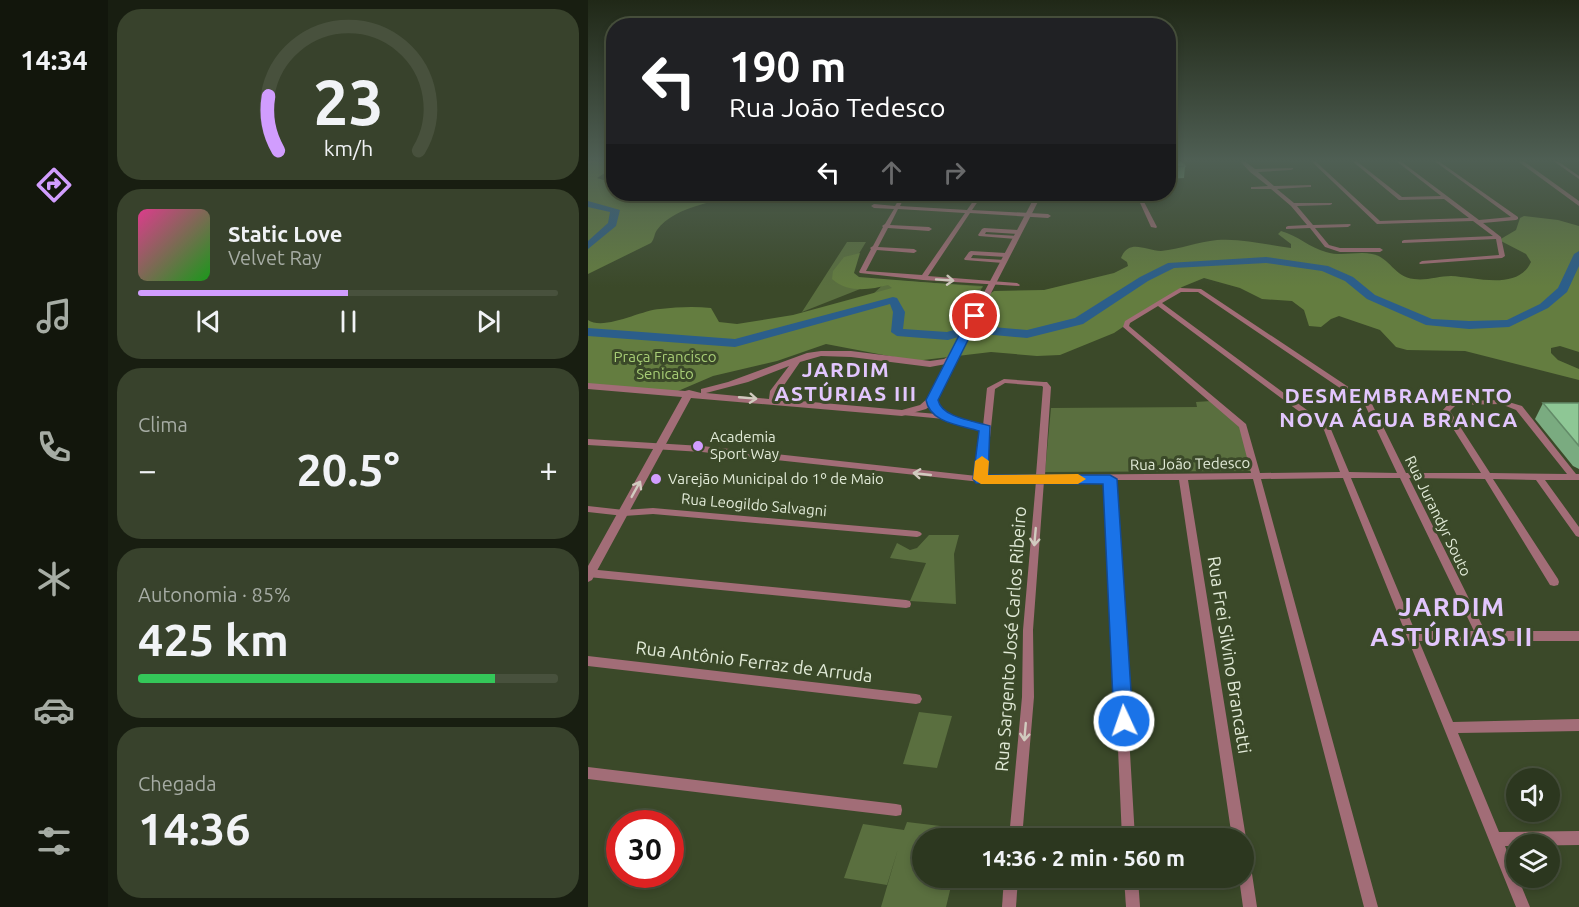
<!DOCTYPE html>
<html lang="pt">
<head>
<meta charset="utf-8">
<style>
  :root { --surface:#2c371f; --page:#38422c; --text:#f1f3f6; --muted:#a6aca4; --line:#48513d; --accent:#d19dfe }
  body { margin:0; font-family:Ubuntu,sans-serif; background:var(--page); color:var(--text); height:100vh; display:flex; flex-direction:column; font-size:22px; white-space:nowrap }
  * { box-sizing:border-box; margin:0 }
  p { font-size:20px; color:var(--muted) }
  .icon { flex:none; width:33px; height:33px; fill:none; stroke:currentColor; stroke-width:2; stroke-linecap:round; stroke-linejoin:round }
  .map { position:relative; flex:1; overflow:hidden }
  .sheet { display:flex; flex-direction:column; gap:9px; padding:9px; background:#181e11; width:480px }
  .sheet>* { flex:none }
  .top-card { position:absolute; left:18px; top:18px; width:570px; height:183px; border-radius:24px; box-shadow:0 3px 9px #0003,0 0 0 2px var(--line); background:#202124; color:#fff; overflow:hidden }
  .fabs { position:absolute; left:918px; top:768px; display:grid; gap:12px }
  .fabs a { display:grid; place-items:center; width:54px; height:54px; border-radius:50%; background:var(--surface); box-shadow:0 3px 9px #0003,0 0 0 2px var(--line); font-size:30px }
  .speed { position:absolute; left:18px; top:810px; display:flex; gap:12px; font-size:30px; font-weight:700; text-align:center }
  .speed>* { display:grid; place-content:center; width:78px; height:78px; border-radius:50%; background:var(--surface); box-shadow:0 3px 9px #0003,0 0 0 2px var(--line); line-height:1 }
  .speed .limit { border:9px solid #d22; background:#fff; color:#111 }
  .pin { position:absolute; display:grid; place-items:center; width:51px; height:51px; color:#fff; margin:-26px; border:3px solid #fff; border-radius:50%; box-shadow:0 2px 6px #0007 }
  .me { position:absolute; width:66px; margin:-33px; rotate:357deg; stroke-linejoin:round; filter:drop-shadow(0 0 4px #0008) }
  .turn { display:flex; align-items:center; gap:21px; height:126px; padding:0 24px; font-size:27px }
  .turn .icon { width:78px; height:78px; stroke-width:2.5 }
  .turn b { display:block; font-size:42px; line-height:51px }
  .lanes { display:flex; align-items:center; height:57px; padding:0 24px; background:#0003; justify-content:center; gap:30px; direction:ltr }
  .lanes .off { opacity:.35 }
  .big { font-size:45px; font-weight:700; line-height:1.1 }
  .sheet .card { flex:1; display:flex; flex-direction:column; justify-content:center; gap:9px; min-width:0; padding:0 21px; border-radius:24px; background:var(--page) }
  .sheet .dial { align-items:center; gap:0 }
  .dial svg { height:156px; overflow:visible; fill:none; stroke:var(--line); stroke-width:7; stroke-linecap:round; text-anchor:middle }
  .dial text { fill:var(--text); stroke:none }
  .song { display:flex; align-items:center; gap:18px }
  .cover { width:72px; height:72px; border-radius:9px; background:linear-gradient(135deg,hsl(330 70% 55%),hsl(120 70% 35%)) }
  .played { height:6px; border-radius:3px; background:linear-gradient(90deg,var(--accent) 50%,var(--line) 50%) }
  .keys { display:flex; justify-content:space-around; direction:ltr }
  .heat { display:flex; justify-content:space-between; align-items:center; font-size:33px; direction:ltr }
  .charge { height:9px; border-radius:4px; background:linear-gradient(90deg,#34c759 85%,var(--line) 0) }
  .trip { position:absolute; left:324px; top:828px; width:342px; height:60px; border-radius:30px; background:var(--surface); box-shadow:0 3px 9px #0003,0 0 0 2px var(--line); font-weight:700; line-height:60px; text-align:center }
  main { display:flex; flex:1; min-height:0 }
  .menu { display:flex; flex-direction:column; width:108px; justify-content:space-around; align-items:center; background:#12160c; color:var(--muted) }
  .menu .icon { width:42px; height:42px }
  .menu .current { color:var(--accent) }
  .menu b { font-size:27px; color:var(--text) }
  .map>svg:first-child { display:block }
  .green { fill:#5a6f3f }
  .forest { fill:#647d40 }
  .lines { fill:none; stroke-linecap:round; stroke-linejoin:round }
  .river { fill:#2b5e8b; fill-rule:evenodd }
  .minor { fill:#a26d77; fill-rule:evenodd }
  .tertiary { fill:#a26d77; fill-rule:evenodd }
  .secondary { fill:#d58392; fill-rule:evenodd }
  .wall { fill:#7aab80 }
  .building { fill:#8ec795; stroke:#638b68; stroke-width:1.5 }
  .oneway { stroke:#d1cbbf }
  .route { fill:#1a73e8; stroke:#114b97; stroke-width:1.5 }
  .slow { fill:#f59e0b }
  .poi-dot { fill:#d19dfe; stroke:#3b4929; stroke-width:2 }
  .labels { text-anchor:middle; stroke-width:6; stroke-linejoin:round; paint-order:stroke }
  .park-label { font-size:15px; fill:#a8ce76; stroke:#3b4929 }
  .poi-label { font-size:15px; fill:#e1ead7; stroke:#3b4929; text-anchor:start }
  .street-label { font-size:15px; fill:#e1ead7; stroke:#3b4929 }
  .near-street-label { font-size:18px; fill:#e1ead7; stroke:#3b4929 }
  .district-label { font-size:21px; font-weight:bold; letter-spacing:1.5px; fill:#e2c6fd; stroke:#3b4929 }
  .near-district-label { font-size:26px; font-weight:bold; letter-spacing:1.5px; fill:#e2c6fd; stroke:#3b4929 }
</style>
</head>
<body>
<main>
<nav class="menu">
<b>14:34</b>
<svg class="icon current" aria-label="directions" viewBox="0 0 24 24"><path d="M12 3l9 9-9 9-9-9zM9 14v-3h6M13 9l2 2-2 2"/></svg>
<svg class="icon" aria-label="music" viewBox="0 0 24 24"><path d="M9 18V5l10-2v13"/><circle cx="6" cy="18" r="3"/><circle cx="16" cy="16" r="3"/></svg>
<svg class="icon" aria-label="phone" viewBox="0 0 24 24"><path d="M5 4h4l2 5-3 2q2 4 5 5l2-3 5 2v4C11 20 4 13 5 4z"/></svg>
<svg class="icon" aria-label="climate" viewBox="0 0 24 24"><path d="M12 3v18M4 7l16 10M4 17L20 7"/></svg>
<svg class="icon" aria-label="car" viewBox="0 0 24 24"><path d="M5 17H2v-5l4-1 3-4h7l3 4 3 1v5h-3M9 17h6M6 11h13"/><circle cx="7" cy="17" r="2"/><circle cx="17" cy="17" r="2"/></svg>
<svg class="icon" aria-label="filters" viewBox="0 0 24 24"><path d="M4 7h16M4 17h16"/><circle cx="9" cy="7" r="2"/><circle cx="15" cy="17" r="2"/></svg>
</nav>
<section class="sheet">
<div class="card dial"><svg viewBox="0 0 100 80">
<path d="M14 69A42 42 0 1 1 86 69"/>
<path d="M14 69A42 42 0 0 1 9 41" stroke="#d19dfe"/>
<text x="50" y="56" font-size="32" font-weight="700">23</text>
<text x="50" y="72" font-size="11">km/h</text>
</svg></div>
<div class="card">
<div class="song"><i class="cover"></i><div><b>Static Love</b><p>Velvet Ray</p></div></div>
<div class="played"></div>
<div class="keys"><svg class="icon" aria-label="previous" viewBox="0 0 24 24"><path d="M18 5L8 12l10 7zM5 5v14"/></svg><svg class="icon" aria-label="pause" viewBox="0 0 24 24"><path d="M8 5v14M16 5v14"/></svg><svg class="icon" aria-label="next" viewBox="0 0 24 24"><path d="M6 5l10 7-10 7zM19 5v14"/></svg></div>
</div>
<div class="card"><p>Clima</p>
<div class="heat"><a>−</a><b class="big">20.5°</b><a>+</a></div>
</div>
<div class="card"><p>Autonomia · 85%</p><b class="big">425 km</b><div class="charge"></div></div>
<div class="card"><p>Chegada</p><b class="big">14:36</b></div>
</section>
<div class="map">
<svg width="991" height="907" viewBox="0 0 991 907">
  <rect width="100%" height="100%" fill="#3b4929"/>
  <g class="green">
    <path d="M259,242H278L258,275L260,277L295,280L214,312Z"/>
    <path d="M300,280L395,286L373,325L341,319L283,296Z"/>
    <path d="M623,401L652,426L664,471L457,472L463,408L609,407L608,402Z"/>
    <path d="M341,535H371L366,554L368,604L322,601L338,563L302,558L309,543L322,550L329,548Z"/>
    <path d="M331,712L364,716L349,768L315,764Z"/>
    <path d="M319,822L377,829L375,838H334V878H365L358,907H293L310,849L299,885L256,878L275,824L316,830Z"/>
  </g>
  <g class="forest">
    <path d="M18,160L25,161V168L9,178L25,183L26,194H161C134,200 87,205 69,230C66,234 67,238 63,243L0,274V163Z"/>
    <path d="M936,216L970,220L991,226V352L972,346L963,348V353L970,360L991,369V380L877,351L819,350L808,347L792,330L751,316L743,319L733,327L721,326L716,310L704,301L674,299L652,288L616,278L594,287L526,333L472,355L449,356L403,352L327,361L238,344L189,361L125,376L90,391L0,389V320C16,331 53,310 72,309C89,307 106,306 123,308L131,322L149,324L205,315L304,288L300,285C282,290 259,293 244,279L245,271L256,257L272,253L266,273L271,277L395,287L371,297L366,303L372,325L370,336L380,337L400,295L406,291L456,290L526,273L540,266L539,262L533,258C541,238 558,251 573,251C592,249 610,242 629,240C653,238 679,245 703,248V244L690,234L693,231C709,235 722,248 738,252C754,257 769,251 784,254C802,257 806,277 826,279C838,281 851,276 863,276C887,277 930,291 943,262L938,254L911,240L928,230L932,218Z"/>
  </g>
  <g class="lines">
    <g class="river">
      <path d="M0,201L32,210L28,226L0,249V241L20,223L22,212L0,207Z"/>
      <path d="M991,251V266L979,292L960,308L921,327L881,329L838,325L779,299L757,281L734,271L678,263L586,268L560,281L495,324L439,338L384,333L360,340L309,336L303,332L305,312L302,304L147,347L0,336V328L147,339L305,297L309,298L317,312L315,329L359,332L383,325L439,330L487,318L552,277L580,263L678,257L740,266L765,277L787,295L844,319L881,321L919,320L952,304L970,288L986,254Z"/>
    </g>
    <g class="minor">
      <path d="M651,160H655L667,169L705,168V169L703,170L670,172L686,186L723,185V187H721L689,189L706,203H744V204L742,205L709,206L725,225L762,224L763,225L760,227L727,228L741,245L752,248H792L795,250L792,252H752L737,247L722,228L698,229V227L700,226L719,225L703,206L683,189H663V187H665L680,186L662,172Z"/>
      <path d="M722,160H726L792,221L881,218L856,199L811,200L763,160H767L814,197L853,196L807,160H811L891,220L923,217L845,160H849L930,217V219L928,220L895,223L913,237L917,256L914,258L832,264L831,263L834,261L911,255L908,239L814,243V241L816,240L905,236L885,221L789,224Z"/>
      <path d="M964,160H968L991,176V179Z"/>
      <path d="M314,194H318L312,206L379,210L390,194L423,195L424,194H428L426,198H424L393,197L384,210L460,214L463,216L460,218L382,213L340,276L429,283L432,285L431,286L335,280L272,273L271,272L283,249L282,248L285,246L295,227L294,226L297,224L306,209L286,208L283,206L286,204L307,206ZM310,209L377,213L334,275L278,271L289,250L326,253L329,251L326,249L290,247L300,228L341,231L344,229L341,227L302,225Z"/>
      <path d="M548,194H552L569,227L568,228L563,227Z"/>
      <path d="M396,228L430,230L433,232L430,234L398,232L397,234L430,236V238L428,239L391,236L390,235L394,229Z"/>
      <path d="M383,251L418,253L421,255L418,257L385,255L383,258L417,260V262L415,263L377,260L376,259L381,252Z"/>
      <path d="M592,288L613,289L783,402L818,473H893L854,411L863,401H866L914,400L934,406L988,474H991V480H957L991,527V537L988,536L948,480L905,479L970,579L971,582L970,585L966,586L962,585L897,479L821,478L897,631H991V641H831L865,722L991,719V731L870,733L911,832L991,831V845L917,846L928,874V878H930L942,907H928L755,478L673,479L790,907H776L665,479L600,480L658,838L656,843V838H644L591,480H526L547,838H534L518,481H456L445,630L446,697L434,838H421L434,697L435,630L448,481L393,482L114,452L0,445V439L114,446L389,476L394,431L356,419L314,415L310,413L314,411L349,414L341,406L340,400L344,398H347C354,418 376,420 395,426L399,388L416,379L456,382H459L463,387L457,475L663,473L651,427L535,327L537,321ZM593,292H610L777,405L809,473L761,472L742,427L574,303ZM570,306L736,430L752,472L672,473L658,424L541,326L542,323ZM417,383L454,386L455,387L448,475L398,476L407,389ZM913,404L928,410L979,474L902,473L862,411L868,405ZM763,478H812L886,631H827Z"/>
      <path d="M0,506L36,510L65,508L329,531L332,532L334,534L332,536L329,537L65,514L36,516L0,512Z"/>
      <path d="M0,569L318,600L322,601L323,604L322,607L318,608L0,577Z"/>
      <path d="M0,656L328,694L332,695L334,699L332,703L328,704L0,666Z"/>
      <path d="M0,767L308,804L313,805L314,810L313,815L308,816L0,779Z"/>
      <path d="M656,860L661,862L663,867L669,907H655L651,878H656Z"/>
      <path d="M416,878H430L428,907H414Z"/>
      <path d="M536,878H550L552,907H538Z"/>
    </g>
    <g class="tertiary">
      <path d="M928,160H934L991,201V206Z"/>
      <path d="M448,194H454L347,402L338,409L314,416L103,398L4,580L0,582V566L94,397L0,389V383L97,391L101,390L113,393V389L140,382L219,353L233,351H263L342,361L356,359L363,355ZM233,356L263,357L342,367L358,364L340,398L332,405L314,410L190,399L192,391L212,362ZM201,366L182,391L181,399L118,393L160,382Z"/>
    </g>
    <path class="secondary" d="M0,160H16L0,163Z"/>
  </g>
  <g class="wall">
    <path d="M580,160L597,166L596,178L580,179Z"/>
    <path d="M955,403H991V469L985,466L947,419Z"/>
  </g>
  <g class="building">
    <path d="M580,160H593L597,166L580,167Z"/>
    <path d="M955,403H991V446Z"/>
  </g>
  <defs><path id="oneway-shaft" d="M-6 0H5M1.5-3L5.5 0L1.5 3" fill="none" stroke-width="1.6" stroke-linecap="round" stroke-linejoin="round" transform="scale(1.5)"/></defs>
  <g class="oneway">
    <use href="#oneway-shaft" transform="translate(357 280) rotate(4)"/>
    <use href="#oneway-shaft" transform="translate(160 398) rotate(5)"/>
    <use href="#oneway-shaft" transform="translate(334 474) rotate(-174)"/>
    <use href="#oneway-shaft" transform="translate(48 489) rotate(-61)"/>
    <use href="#oneway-shaft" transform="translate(447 537) rotate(95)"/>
    <use href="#oneway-shaft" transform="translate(437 732) rotate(95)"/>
  </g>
  <linearGradient id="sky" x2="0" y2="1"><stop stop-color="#202817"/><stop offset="0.56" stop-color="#4f5f54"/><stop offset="1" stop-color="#4f5f54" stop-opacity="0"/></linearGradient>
  <rect width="991" height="287" fill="url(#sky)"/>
  <path class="route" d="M387,313L392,316L350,400C354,418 387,421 402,426L400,475H522L529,479L545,721L543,727L536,730L529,727L526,721L515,484L388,483L385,479L391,431C372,425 342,423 338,400L381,316Z"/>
  <path class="slow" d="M394,456L401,461L400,475L490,474L498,479L490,484H393L385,479L387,461Z"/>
  <g class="poi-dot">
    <circle cx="110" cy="446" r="6"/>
    <circle cx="68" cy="479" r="6"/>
  </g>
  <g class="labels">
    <g class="park-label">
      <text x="77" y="362">Praça Francisco<tspan x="77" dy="17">Senicato</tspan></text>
    </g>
    <g class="poi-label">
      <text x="122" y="442">Academia<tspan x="122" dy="17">Sport Way</tspan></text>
      <text x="80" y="484">Varejão Municipal do 1º de Maio</text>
    </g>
    <g class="street-label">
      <text transform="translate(602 464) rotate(-1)" y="5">Rua João Tedesco</text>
      <text transform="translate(166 505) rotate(5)" y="5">Rua Leogildo Salvagni</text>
      <text transform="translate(850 516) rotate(64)" y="5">Rua Jurandyr Souto</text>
    </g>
    <g class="near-street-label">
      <text transform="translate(423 639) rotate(-86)" y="6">Rua Sargento José Carlos Ribeiro</text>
      <text transform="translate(641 655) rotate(81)" y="6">Rua Frei Silvino Brancatti</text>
      <text transform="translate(166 662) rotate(7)" y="6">Rua Antônio Ferraz de Arruda</text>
    </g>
    <g class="district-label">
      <text x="258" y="377">JARDIM<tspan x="258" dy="24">ASTÚRIAS III</tspan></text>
      <text x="811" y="403">DESMEMBRAMENTO<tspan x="811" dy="24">NOVA ÁGUA BRANCA</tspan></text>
    </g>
    <g class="near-district-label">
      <text x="864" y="616">JARDIM<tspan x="864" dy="30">ASTÚRIAS II</tspan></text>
    </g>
  </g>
</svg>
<div class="fabs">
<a><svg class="icon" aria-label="sound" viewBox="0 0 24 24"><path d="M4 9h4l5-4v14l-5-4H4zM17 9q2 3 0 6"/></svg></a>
<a><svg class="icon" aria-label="layers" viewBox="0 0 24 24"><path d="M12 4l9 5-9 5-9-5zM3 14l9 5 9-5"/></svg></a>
</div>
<div class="speed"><div class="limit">30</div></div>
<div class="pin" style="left:387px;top:316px;background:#d93025"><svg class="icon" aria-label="arrive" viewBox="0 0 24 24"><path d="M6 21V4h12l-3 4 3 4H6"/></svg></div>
<svg class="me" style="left:536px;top:721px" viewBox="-20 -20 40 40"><circle r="17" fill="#1a73e8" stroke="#fff" stroke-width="3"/><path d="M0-11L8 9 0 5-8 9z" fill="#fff"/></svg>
<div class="trip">14:36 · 2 min · 560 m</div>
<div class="top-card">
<div class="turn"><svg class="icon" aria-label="left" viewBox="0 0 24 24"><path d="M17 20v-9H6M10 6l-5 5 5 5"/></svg><div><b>190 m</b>Rua João Tedesco</div></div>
<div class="lanes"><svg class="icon" aria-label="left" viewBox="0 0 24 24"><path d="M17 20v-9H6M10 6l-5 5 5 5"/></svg><svg class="icon off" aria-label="ahead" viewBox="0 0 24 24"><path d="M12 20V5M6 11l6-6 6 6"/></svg><svg class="icon off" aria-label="right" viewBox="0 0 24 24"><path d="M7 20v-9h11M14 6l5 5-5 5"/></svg></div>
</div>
</div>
</main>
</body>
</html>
